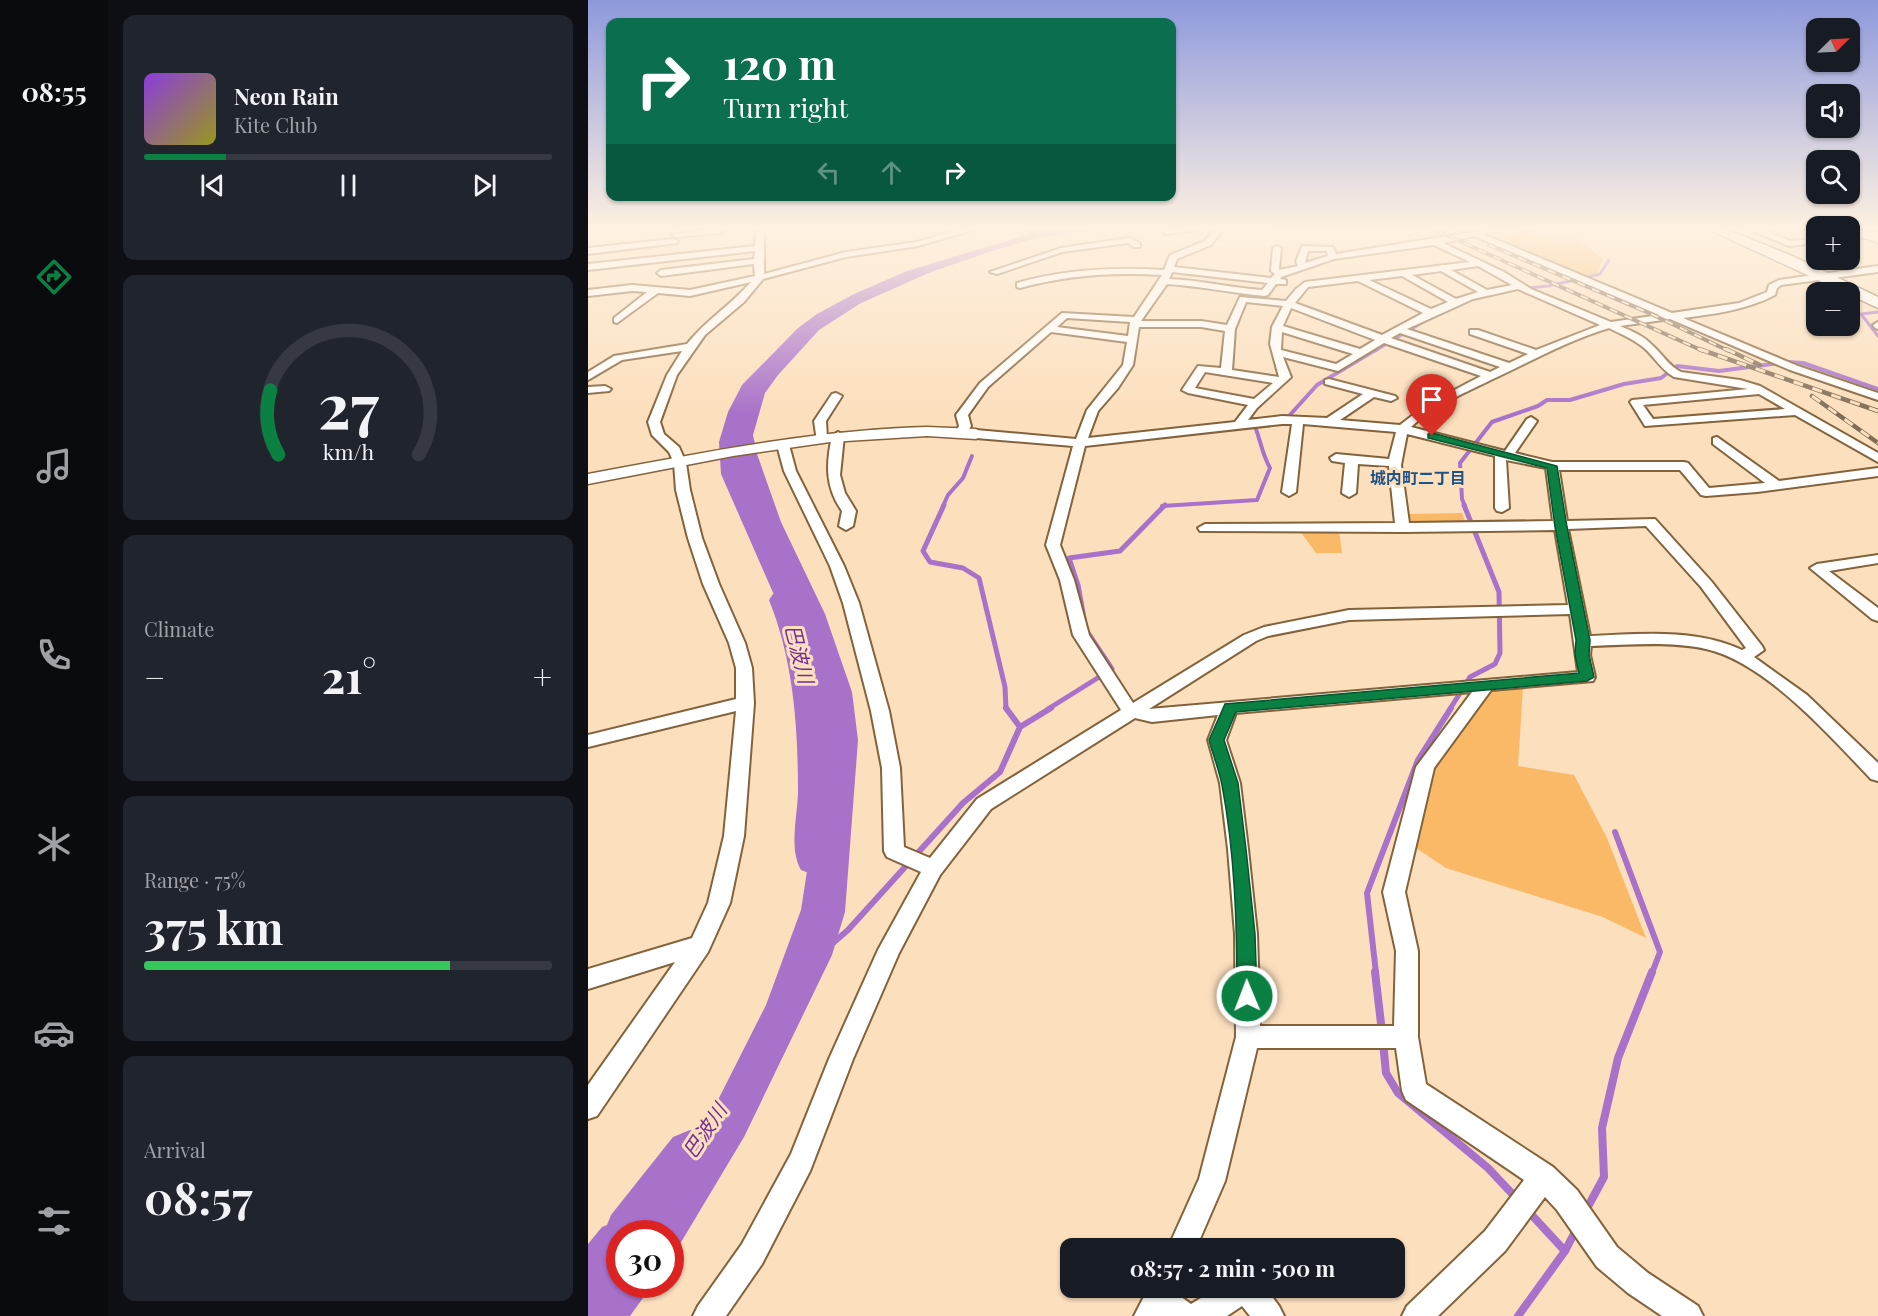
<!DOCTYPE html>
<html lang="en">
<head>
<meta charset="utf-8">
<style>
  :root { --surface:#171b24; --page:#20242c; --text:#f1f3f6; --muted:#9ea1a6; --line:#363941; --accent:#0b8043 }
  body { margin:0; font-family:"Playfair Display","Noto Sans JP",serif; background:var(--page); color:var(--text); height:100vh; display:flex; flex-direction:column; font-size:22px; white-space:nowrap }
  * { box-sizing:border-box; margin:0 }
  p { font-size:20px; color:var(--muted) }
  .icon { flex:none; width:33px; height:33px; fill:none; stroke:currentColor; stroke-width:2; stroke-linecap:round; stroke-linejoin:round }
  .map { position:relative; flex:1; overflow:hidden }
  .details { display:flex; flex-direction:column; gap:15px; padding:15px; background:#0d0f14; width:480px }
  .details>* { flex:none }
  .guide { position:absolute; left:18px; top:18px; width:570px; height:183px; border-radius:12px; box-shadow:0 2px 4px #0004; background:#0b6e4f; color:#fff; overflow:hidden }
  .needle { width:39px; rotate:66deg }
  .tools { position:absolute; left:1218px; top:18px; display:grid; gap:12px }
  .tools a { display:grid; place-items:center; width:54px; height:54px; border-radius:12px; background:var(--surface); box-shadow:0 2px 4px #0004; font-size:30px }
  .speed { position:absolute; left:18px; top:1220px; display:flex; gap:12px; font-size:30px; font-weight:700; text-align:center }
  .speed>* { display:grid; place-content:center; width:78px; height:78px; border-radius:50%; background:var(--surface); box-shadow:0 2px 4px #0004; line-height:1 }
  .speed .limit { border:9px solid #d22; background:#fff; color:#111 }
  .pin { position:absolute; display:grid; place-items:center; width:51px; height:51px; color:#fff; margin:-62px -26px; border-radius:50% 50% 50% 0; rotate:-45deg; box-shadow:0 0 6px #0007 }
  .pin .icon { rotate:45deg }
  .me { position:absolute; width:66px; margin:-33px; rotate:359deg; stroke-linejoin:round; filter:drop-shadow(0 0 4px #0008) }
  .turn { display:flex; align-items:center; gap:21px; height:126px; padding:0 18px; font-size:27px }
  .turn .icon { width:78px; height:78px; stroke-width:2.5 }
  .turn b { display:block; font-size:42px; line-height:51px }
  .lanes { display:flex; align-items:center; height:57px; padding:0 18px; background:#0003; justify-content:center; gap:30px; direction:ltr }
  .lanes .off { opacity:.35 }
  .big { font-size:45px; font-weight:700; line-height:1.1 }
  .details .widget { flex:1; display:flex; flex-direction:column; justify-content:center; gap:9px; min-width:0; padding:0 21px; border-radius:12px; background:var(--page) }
  .details .dial { align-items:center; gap:0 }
  .dial svg { height:156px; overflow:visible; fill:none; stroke:var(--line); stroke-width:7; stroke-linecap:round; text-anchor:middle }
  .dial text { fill:var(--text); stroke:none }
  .song { display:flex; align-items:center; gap:18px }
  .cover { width:72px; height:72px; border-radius:9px; background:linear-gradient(135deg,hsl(270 70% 55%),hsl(60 70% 35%)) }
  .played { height:6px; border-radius:3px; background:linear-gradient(90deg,var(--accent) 20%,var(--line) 20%) }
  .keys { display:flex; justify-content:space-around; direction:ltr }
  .heat { display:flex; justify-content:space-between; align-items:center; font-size:33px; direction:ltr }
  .charge { height:9px; border-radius:4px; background:linear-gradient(90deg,#34c759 75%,var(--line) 0) }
  .trip { position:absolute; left:472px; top:1238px; width:345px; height:60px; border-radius:12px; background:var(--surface); box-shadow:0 2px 4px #0004; font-weight:700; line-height:60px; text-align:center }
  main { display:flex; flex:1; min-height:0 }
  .menu { display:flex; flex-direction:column; width:108px; justify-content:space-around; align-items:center; background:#090b0e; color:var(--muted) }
  .menu .icon { width:42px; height:42px }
  .menu .current { color:var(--accent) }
  .menu b { font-size:27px; color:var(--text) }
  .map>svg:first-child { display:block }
  .green { fill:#f9b967 }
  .water { fill:#a871ca }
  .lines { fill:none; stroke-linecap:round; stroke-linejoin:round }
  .stream-far4 { stroke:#a871ca; stroke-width:3 }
  .stream-far3 { stroke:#a871ca; stroke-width:4 }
  .stream-far2 { stroke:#a871ca; stroke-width:5 }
  .stream-far1 { stroke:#a871ca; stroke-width:6 }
  .stream { stroke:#a871ca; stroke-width:8 }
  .river { fill:#a871ca; fill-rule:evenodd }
  .minor-casing { stroke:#83633c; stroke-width:4 }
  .tertiary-casing { stroke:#83633c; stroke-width:3 }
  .primary-casing { stroke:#83633c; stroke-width:3 }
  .minor { fill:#fff; fill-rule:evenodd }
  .tertiary { fill:#fff; fill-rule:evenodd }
  .primary { fill:#fff; fill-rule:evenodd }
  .rail-far1-casing { stroke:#806d55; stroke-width:4 }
  .rail-casing { stroke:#806d55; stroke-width:4.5 }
  .rail-far1 { stroke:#fcdfbd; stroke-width:2; stroke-dasharray:8; stroke-linecap:butt }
  .rail { stroke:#fcdfbd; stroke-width:3; stroke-dasharray:10; stroke-linecap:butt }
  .route { fill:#0b8043; stroke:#07532c; stroke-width:1.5 }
  .labels { text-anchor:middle; stroke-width:6; stroke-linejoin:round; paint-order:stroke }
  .far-neighbourhood-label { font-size:16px; font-weight:bold; fill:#1f5285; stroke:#fcdfbd }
  .water-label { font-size:20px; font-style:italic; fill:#722c97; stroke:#fcdfbd }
</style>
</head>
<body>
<main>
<nav class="menu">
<b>08:55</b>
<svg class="icon current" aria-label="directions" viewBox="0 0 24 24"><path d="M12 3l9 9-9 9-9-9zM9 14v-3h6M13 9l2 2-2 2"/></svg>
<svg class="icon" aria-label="music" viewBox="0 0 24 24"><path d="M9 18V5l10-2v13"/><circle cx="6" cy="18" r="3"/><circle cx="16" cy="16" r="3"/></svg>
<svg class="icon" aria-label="phone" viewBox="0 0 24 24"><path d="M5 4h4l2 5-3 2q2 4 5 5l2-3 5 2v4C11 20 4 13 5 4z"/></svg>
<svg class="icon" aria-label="climate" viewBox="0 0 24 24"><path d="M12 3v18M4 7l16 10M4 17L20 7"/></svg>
<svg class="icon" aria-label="car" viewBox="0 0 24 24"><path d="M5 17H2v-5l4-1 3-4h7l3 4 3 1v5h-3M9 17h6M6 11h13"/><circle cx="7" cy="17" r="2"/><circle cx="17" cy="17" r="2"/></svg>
<svg class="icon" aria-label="filters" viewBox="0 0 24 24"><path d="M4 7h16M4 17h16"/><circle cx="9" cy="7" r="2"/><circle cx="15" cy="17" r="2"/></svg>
</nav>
<section class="details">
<div class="widget">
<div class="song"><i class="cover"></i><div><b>Neon Rain</b><p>Kite Club</p></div></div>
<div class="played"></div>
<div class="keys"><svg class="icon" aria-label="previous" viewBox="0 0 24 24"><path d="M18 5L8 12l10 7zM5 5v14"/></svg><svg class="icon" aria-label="pause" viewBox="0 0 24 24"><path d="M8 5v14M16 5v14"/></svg><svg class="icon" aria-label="next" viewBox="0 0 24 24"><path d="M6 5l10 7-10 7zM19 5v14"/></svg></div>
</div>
<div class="widget dial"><svg viewBox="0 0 100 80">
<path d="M14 69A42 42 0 1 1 86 69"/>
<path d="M14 69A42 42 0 0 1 10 36" stroke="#0b8043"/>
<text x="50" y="56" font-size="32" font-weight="700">27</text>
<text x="50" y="72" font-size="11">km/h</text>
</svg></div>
<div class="widget"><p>Climate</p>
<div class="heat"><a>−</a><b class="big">21°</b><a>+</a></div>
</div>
<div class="widget"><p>Range · 75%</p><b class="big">375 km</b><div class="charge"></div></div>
<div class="widget"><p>Arrival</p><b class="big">08:57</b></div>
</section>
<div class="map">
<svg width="1290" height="1316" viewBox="0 0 1290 1316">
  <rect width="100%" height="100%" fill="#fcdfbd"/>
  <g class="green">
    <path d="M941,231L949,238L990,239L1015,259L1009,273L996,276L904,237Z"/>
    <path d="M874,513L878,524H821L818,514Z"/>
    <path d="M712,531H751L754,553H728Z"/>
    <path d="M904,687H935L930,766L986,775L1019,838L1058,938L1015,917L858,868L828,848L845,772Z"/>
  </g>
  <g class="water">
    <path d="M441,230H446L448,233L465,230H501L449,238L407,250L343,272L273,303L231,330L190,375L177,393L165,435L169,454L193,522L237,614L264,692L270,740L257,912L244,955L156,1137L83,1259L82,1233H49L130,1100L178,1005L213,910L233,781L231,714L218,653L194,613L133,474L131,442L140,412L154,385L210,328L229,314L266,294L319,271L438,235Z"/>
    <path d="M31,1262L32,1284H65L42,1316H0V1307Z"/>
  </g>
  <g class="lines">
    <g class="stream-far4">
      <path d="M921,290L960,286L1012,274L1021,260"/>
      <path d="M1290,312L1273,314L1290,336"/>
      <path d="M787,351L842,318"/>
    </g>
    <g class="stream-far3">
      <path d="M695,417L701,416L729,385L789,349"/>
      <path d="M355,506L360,495L375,478L384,456"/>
      <path d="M574,506L669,500L682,468C673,452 672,436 664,419H673"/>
      <path d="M877,506L874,499L872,463L904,422L950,406L959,400H982L1036,384L1073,378L1089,366L1131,371L1200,362L1215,363L1290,389"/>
    </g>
    <g class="stream-far2">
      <path d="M356,505L335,551L342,562L375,568L391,578L417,687L418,709"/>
      <path d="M460,709L524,669L498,630L490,585L481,558L532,551L577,505"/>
      <path d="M862,709L882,677L907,664L912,653L911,592L876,505"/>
    </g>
    <g class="stream-far1">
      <path d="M432,727L463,708"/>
      <path d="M1027,832L1072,952L1064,973"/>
      <path d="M245,943L260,930L375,803L412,772L432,727L418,708"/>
      <path d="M788,973L779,893L830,760L863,708"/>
    </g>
    <g class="stream">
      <path d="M787,972L794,1032"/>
      <path d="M795,1042L798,1073L810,1093L900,1168L930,1200"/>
      <path d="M997,1212L1016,1177L1014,1128L1030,1058L1064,972"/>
      <path d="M977,1251L989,1228"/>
      <path d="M930,1316L977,1251L940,1211"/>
    </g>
    <g class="river">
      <path d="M195,592L205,594L220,626L237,689L244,793L245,860L239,870L226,875L213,870C201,849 209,818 210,794C210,728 206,662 181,600L185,594Z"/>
      <path d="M102,1130L119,1137L126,1154L119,1171L73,1233H32V1284H34L19,1304L0,1311V1244L14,1227L19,1225L23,1215L85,1137Z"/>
    </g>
    <g class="minor-casing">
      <g id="minor">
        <path d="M114,230L137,231L133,233L88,237L84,235Z"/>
        <path d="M168,230H176V274L258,252L329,242L370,230H384L330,246L258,257L175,279L156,302L117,335L89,375L72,422L76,434L91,447L98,463L102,490L114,538L131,584L157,643L164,668L166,703L156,836L142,903L120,952L9,1116L0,1119V1085L87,962L0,989V969L104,938L120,903L136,836L148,711L0,747V735L148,699V668L141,643L115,584L100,538L88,490L86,463L81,452L64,435L60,422L79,375L94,351L34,360L0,380V372L26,356L99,344C117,321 143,305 163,282L102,296L70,293L29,323L26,322V318L59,292L44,291L0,296V290L44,285L102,290L167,276L166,264L73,276L69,273L73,270L166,259L167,251L0,270V264L167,246Z"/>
        <path d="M576,230H611L579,234H576Z"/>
        <path d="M626,230H635L623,245L589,259L586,267L683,278L687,274L683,271L685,248L689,246L693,248L691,270L710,266L708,262L714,246L745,247L748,254L898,230V234H895L1084,313L1151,303L1179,292L1181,285L1191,280L1290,266V272L1193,285L1189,288L1187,295C1158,310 1127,314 1095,318L1210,366L1290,393V400L1202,370L1082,319L1032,326C1044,331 1056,336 1065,346C1075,355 1081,366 1093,372L1152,380L1172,386L1290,453V462L1207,415L1057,426L1042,402L1044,400L1160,389L1086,377C1073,370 1067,357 1055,347C1045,339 1033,334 1021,328C981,340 943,361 907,378C879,392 846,405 823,427L917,451L939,419L943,417L949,421L927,453L964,462H1096L1100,463L1121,488L1177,483L1125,444V438L1129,437L1191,481L1290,468V476L1169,492L1118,496L1113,495L1092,470H971L979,521L1067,519L1123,581L1174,646L1176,650L1166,657L1219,695L1290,763V781L1283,779C1242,736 1177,662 1118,649C1081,641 1041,645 1003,646L1002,655L1007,677L1005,681L903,690L846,768L817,892L830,951V1037L838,1084L965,1167L989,1190L1029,1247L1060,1273L1110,1306L1115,1316H1074L1040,1293L1009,1267L969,1210L957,1197L917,1251L850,1316H814L819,1306L897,1231L936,1180L818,1100L814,1091L808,1048H669L637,1181L608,1248H580L611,1179L648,1037L647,934L640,849L632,783L620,740L630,715L564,722L547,718L403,809L352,875L311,953L265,1059L222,1171L174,1264L138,1316H105L110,1306L154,1244L203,1154L241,1059L290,950L333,872L299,857L296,851L294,768L283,711L255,603L242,566L196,471L189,445L195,441L201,445L208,471L256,566L271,603L301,711L312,768L316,847L342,858L389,799L533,710L485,635L472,580L458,545L485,446L388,438L382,434L388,430L488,439L499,410L535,365L539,342L463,332L400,387L380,415L383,426L377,436H369L367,433L371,426L368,415L392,383L474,313L546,317L574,275C525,272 479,275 432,288L429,287V283C477,269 526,267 576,270L582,255L617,241ZM886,236L1071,315L1023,322L943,289L916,272L855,243ZM846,245L882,262L717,282L708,289L698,301L652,297L639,325L613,321H553L579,284C612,286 644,293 677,296L680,295L688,284H698V280L692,279L693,277L746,259ZM720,251H739L740,256L717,263ZM890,266L924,285L899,290L863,270ZM853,271L890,292L868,299L824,275ZM584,272L680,283L674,290C643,288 613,280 581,279ZM814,276L860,302L843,309L781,280ZM770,281L835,313L794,335L707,303L720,287ZM930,289L1012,325L948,350L890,330H882V334L940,354L921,363L819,329L885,299ZM658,302L695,306L684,327L682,344L691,377L644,370L647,329ZM703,308L787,340L772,349L695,326ZM479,318L542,322L540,336L469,327ZM551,327H613L637,331L633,368L610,366L594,390L600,393L660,405L647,422L500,438L510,411L530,388L545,365ZM694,332L765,354L748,364L693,350ZM812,333L912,367L902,372L803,338ZM796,343L893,376L838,405L812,425L752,420L786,397L803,401L809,398L807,396L741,379L737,380V384L775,394L739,418L694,416L660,420L669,408L703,377L695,357L750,371ZM617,372L685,383L666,399L607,388ZM1171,394L1197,409L1065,419L1055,405ZM694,424H704L694,492L701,496L708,492L715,424L808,432L801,459L748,454L742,458L744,461L757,463L754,493L761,497L768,493L770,464L801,466L807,523L617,524L610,528L612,531L815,532L967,530L980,605L761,610L676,627L656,635L545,703L501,635L486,580L472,545L497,446ZM819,434L907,456V508L909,511L914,512L921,508L918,460L958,468L965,521L821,523L813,465ZM1058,526L1113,587L1158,648L1154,650C1107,628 1052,634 1002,636L980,529ZM982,614L990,672L561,709L668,641L680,636L761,620ZM884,692L828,767L795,892L808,951L806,1026H672L669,934L660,849L652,783L638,740L648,713Z"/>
        <path d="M1163,230H1175L1202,241L1228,239V243L1201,246Z"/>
        <path d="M1290,232V236L1262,239V235Z"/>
        <path d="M541,238L552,243V247H546L540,243L474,252L409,274L402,272L473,248Z"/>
        <path d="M86,239L90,241L89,243L0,254V248Z"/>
        <path d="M1290,322V329L1287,328L1285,325Z"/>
        <path d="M17,386L23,389L21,391L0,393V387Z"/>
        <path d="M248,393L254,396L238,421L239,438L233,442L229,441L226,421L244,394Z"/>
        <path d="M250,432L256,436L252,475L257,493L268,511L265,526L258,530L251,526L254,511C237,487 238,464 244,436Z"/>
        <path d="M1290,555V563L1241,571L1290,608V621L1284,619L1222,568L1229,564Z"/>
        <path d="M561,1287H592L589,1294L603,1304L631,1287H677L691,1306L696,1316H662L654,1306L639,1316H546Z"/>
      </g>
    </g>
    <g class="tertiary-casing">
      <g id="tertiary">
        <path d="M1262,230H1274L1290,236V243L1262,233Z"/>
        <path d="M339,427L388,429L396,434L388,439L339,436L242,442L145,456L0,484V474C113,453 224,430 339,427Z"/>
      </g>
    </g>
    <g class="primary-casing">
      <path id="primary" d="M1122,230H1140L1202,255L1290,297V308L1262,295V292H1256Z"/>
    </g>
    <use href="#minor" class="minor"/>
    <use href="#tertiary" class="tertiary"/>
    <use href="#primary" class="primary"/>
    <g class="rail-far1-casing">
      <g id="rail-far1">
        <path d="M847,230L1115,351"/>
        <path d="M901,245L1061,313L1141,351"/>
      </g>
    </g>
    <g class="rail-casing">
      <g id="rail">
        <path d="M1111,349L1290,411"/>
        <path d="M1138,349L1172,365"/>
        <path d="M1224,396L1290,443"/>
      </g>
    </g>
    <use href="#rail-far1" class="rail-far1"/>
    <use href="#rail" class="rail"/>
  </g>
  <linearGradient id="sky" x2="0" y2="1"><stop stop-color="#8e99dc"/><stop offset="0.55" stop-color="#fef1e1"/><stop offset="1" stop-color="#fef1e1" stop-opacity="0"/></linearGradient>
  <rect width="1290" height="415" fill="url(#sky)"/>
  <path class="route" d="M844,433L969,466L979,527L1002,640L1001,655L1006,677L999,681L648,712L636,740L650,783L658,849L667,934L669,996L666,1002L659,1005L652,1002L649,996C649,926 647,853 634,785C631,770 625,755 621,740L637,704L991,673L987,655L988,640L967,527L959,468L840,438V434Z"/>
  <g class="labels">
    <g class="far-neighbourhood-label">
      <text x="830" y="484">城内町二丁目</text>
    </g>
    <g class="water-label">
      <text transform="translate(211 654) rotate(76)" y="7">巴波川</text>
      <text transform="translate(117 1131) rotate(-56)" y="7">巴波川</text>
    </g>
  </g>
</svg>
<div class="tools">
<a><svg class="needle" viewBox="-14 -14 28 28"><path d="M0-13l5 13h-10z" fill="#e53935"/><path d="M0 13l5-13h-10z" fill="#9ea1a6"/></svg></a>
<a><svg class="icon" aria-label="sound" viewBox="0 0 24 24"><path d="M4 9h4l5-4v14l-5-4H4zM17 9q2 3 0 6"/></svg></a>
<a><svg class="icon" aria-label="search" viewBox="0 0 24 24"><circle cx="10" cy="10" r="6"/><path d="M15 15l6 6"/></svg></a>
<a>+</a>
<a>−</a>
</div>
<div class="speed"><div class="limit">30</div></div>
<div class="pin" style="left:844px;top:436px;background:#d93025"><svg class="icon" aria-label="arrive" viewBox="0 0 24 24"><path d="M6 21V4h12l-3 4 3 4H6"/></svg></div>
<svg class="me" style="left:659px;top:996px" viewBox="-20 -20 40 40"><circle r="17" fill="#0b8043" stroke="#fff" stroke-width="3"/><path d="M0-11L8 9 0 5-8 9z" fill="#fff"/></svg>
<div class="trip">08:57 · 2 min · 500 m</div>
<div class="guide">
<div class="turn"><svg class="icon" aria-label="right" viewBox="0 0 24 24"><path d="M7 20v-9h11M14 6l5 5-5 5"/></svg><div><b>120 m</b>Turn right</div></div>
<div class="lanes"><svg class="icon off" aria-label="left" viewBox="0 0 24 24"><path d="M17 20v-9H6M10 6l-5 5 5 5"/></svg><svg class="icon off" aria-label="ahead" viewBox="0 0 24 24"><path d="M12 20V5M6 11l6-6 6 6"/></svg><svg class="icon" aria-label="right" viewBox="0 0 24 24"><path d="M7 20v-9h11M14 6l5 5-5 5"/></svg></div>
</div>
</div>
</main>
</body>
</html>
